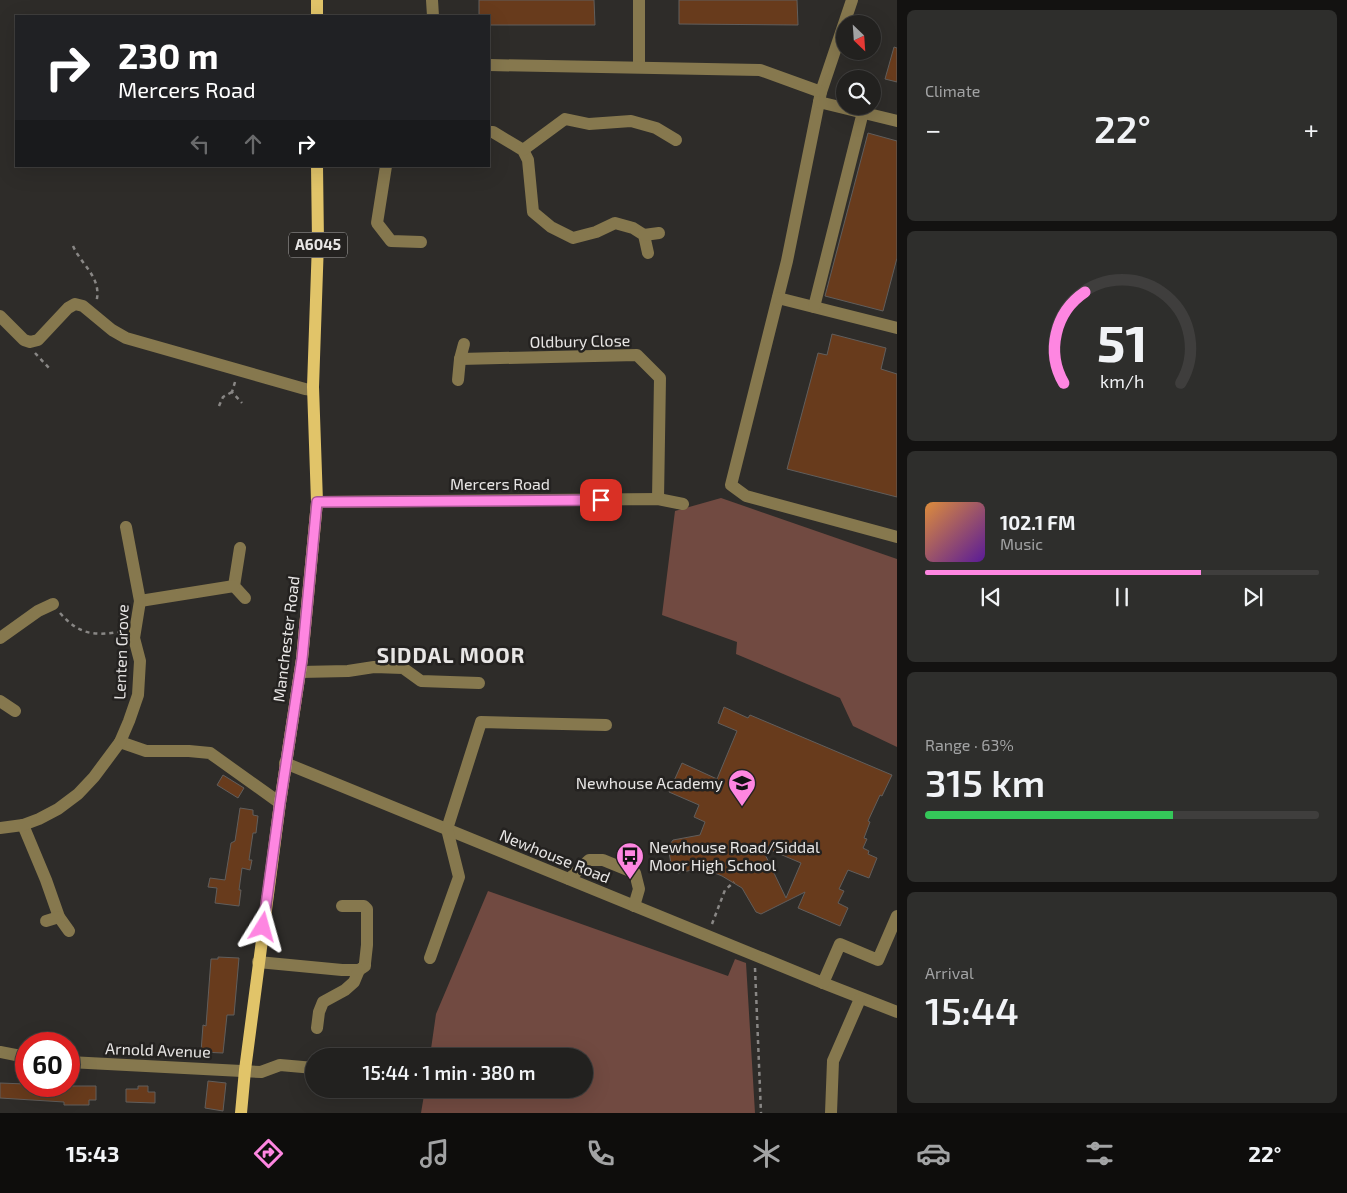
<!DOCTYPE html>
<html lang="en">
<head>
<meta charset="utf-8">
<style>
  :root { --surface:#22211f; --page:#2e2e2c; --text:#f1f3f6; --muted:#a2a3a4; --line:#3f3e3d; --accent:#fe86e1 }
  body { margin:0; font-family:"Exo 2",sans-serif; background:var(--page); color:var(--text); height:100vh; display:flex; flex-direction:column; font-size:19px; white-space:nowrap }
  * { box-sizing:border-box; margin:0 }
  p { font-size:16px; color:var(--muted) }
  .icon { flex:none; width:28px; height:28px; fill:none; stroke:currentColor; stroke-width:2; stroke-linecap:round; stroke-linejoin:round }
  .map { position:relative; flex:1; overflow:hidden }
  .drawer { display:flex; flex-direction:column; gap:10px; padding:10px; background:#131211; width:450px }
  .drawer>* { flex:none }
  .hud { position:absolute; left:15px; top:15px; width:475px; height:152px; border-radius:0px; box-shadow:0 5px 20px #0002,0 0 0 1px var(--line); background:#202124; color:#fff; overflow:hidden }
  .needle { width:32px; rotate:155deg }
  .fabs { position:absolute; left:836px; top:15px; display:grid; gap:10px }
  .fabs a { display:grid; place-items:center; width:45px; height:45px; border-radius:50%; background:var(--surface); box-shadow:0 5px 20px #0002,0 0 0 1px var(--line); font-size:25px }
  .speed { position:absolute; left:15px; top:1032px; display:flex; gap:10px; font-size:25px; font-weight:700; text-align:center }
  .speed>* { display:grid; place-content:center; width:65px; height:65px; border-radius:50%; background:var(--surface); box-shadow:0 5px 20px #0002,0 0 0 1px var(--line); line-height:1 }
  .speed .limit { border:8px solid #d22; background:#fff; color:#111 }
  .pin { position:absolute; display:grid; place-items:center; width:42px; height:42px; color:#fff; margin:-21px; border-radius:10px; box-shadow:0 2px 8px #0006 }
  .me { position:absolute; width:55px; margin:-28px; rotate:8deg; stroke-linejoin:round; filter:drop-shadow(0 0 4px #0008) }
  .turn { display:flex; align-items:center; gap:18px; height:105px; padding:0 20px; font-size:22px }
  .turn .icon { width:65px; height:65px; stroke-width:2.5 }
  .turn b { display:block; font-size:35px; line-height:42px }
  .lanes { display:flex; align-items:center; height:48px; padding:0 20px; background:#0003; justify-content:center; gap:25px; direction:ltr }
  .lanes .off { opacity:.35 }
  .big { font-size:38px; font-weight:600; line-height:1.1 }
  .drawer .card { flex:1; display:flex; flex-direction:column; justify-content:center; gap:8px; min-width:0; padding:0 18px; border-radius:8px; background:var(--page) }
  .drawer .dial { align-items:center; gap:0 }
  .dial svg { height:130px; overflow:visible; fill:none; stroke:var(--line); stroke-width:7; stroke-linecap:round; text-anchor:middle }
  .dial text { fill:var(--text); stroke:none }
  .song { display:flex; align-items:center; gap:15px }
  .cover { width:60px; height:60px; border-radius:8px; background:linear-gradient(135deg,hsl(30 70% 55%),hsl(270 70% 35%)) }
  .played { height:5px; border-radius:2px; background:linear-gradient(90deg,var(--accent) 70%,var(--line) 70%) }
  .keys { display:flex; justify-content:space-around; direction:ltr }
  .heat { display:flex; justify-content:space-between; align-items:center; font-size:28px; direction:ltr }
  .charge { height:8px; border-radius:4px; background:linear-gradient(90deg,#34c759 63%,var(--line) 0) }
  .trip { position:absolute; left:305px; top:1048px; width:288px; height:50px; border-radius:25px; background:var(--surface); box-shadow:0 5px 20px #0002,0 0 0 1px var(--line); font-weight:600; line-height:50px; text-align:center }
  .tab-bar { display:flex; height:80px; justify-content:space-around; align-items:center; background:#0e0d0c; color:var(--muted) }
  .tab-bar .icon { width:35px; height:35px }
  .tab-bar .current { color:var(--accent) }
  .tab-bar b { font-size:22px; color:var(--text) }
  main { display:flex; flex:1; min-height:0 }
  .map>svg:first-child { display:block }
  .green { fill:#714a41 }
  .building { fill:#683b1c; stroke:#615e5c; fill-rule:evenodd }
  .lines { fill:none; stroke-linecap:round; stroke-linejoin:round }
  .path { stroke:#898785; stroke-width:2.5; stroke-dasharray:4 4; stroke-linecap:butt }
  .minor { stroke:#86784e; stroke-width:12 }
  .major { stroke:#e1c469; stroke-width:12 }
  .route-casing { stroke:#a55792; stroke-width:12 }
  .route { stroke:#fe86e1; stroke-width:9 }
  .labels { text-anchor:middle; stroke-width:5; stroke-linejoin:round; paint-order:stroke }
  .shield { fill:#242220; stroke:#adabaa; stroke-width:1 }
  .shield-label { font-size:15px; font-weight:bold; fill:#e8e6e5 }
  .street-label { font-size:16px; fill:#e8e6e5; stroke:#242220 }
  .poi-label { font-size:16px; fill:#e8e6e5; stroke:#242220; text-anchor:end }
  .district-label { font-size:21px; font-weight:bold; letter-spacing:1px; fill:#e8e6e5; stroke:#242220 }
</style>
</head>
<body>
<main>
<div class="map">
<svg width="897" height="1113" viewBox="0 0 897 1113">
  <rect width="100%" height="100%" fill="#2e2c29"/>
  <g class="green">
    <path d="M721,498L897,559V747L853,726L840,698L736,654L737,642L662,615L675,511Z"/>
    <path d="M488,891L728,976L735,959L746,963L755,1113H421L425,1089H584V1056H430L436,1014Z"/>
  </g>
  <g class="building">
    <path d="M479,0H594L595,25H489V16H479Z"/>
    <path d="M679,0H797L798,25L679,24Z"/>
    <path d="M894,47L897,48V82L885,79Z"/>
    <path d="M868,133L897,141V258L883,311L825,296Z"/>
    <path d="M832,334L886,348L881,369L897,374V497L787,469L818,353L827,355Z"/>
    <path d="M724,707L748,718L750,715L892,775L882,796L880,795L868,821L870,822L864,838L867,839L863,848L869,851L868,854L877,858L869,878L848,870L839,889L844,891L838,903L848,908L840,926L798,908L805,892L761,914L756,912L742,888L722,876L707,870H692L678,873L672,869L668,847L673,840L700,835L705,822L694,817L699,805L669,792L682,763L717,779L737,731L718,723ZM761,846L801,863L786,898Z"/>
    <path d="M223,775L244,788L238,798L217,785Z"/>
    <path d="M240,808L253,810V815L258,816L256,833H253L249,860H252L250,870L242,868L239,890H241L239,906L215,903L217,888L208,887L210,878L225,880L231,843L235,841Z"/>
    <path d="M218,957L239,958L234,1015H227L223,1053L201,1052L203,1025L206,1026L211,959H218Z"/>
    <path d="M208,1081L226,1083L223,1111L205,1108Z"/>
    <path d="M0,1083L26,1084V1086H96V1100H89V1105H64V1102L0,1098Z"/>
    <path d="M138,1086H148V1092H155V1103L126,1102V1089H138Z"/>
  </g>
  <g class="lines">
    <g class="path">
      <path d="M73,246C82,266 103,278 96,303"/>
      <path d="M35,353L49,368"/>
      <path d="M235,382L232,392L242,403"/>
      <path d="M219,406L223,397L232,392"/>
      <path d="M60,613C80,636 96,636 124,631"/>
      <path d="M712,924L725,890L734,882"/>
      <path d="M755,968L761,1113"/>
    </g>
    <g class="minor">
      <path d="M432,0L433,16"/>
      <path d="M639,0V67"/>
      <path d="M852,0L821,92L787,261L731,485L746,496L897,537"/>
      <path d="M489,65L760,70L821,92"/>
      <path d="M819,102L897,121"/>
      <path d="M489,132H493L523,150L528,160L533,212L551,227L573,238L596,232L615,223L633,228L644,235L648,253"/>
      <path d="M523,150L565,119L589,124L631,121L656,128L676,140"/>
      <path d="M386,166L377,223L391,241L421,242"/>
      <path d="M644,235L659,233"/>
      <path d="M778,298L897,328"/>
      <path d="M814,307L863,112"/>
      <path d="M0,316L24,340L30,342L38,340L68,308L75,304L83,306L112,330L126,338L305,389L313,390"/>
      <path d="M460,359L637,355L660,378L658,499"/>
      <path d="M458,380L460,359L464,344"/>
      <path d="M317,502L658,499L683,504"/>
      <path d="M240,548L234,586L245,598"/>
      <path d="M140,601L234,586"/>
      <path d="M0,638L38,611L53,604"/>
      <path d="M300,672L348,671L374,667L403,668L421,681L479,683"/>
      <path d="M0,701L15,711"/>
      <path d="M120,742L146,751H189L210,753L280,803"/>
      <path d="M285,763L823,983L897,1012"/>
      <path d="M23,825L46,880L59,917L69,931"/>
      <path d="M0,828L23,825L39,819L58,809L78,794L94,777L120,742L129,721L138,695L140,661L134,638L140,601L126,527"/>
      <path d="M569,879L589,860H603L635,873L639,889L634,906"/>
      <path d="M46,921L59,917"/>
      <path d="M430,958L459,877L447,829L481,722L606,725"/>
      <path d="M258,962L342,970H359L365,966V963L367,945V909L364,906H342"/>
      <path d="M823,983L840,944L878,960L897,916"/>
      <path d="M317,1028L319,1012L323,1002L345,990L354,982L359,970"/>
      <path d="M0,1052L26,1057"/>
      <path d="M69,1062L261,1072L280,1065L314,1068"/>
      <path d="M831,1113L833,1061L860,999"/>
    </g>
    <g class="major">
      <path d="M317,0V16"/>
      <path d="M241,1113L245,1070L280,803L302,659L317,502L313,387L318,242L317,166"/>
    </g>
  </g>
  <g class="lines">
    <g class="route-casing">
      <path id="route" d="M263,927L280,803L302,659L317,502L601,500"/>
    </g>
    <use href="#route" class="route"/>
  </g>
  <defs>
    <g id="school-pin" transform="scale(1.4375)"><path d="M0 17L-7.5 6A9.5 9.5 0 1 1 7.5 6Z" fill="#fe86e1" stroke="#242220"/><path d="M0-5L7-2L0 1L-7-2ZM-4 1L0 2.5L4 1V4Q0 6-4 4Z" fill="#111"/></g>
    <g id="bus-pin" transform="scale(1.4375)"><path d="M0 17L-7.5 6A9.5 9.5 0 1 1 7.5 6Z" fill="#fe86e1" stroke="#242220"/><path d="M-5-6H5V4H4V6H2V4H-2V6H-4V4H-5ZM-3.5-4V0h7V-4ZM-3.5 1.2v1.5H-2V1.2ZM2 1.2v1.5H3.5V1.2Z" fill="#111"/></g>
  </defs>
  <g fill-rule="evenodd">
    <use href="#school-pin" x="742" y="783"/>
    <use href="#bus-pin" x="630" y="856"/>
  </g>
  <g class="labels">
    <rect class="shield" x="289" y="232.5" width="58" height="25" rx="4"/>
    <g class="shield-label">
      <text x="318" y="250">A6045</text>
    </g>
    <g class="street-label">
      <text transform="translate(580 341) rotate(-1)" y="6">Oldbury Close</text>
      <text x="500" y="490">Mercers Road</text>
      <text transform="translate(286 639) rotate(-83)" y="6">Manchester Road</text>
      <text transform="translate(121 652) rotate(-88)" y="6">Lenten Grove</text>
      <text transform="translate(555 856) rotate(22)" y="6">Newhouse Road</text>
      <text transform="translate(158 1050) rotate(2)" y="6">Arnold Avenue</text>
    </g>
    <g class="poi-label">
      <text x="723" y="789">Newhouse Academy</text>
      <text x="649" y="853" text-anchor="start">Newhouse Road/Siddal<tspan x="649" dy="18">Moor High School</tspan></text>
    </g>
    <g class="district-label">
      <text x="451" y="663">SIDDAL MOOR</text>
    </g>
  </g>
</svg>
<div class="fabs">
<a><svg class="needle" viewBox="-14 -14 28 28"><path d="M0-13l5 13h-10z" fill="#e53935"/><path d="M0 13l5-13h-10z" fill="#a2a3a4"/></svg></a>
<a><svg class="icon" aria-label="search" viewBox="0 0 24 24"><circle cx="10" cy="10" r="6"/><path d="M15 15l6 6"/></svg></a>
</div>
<div class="speed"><div class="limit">60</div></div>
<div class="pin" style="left:601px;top:500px;background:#d93025"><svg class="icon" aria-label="arrive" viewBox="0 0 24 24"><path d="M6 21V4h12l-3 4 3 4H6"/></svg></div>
<svg class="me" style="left:263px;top:927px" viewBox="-20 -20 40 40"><path d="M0-17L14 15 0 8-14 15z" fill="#fe86e1" stroke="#fff" stroke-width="4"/></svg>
<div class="trip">15:44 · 1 min · 380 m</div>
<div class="hud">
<div class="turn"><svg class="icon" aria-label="right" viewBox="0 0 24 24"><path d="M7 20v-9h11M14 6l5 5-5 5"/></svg><div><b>230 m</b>Mercers Road</div></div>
<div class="lanes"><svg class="icon off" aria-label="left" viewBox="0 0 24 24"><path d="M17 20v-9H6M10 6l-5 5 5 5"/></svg><svg class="icon off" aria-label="ahead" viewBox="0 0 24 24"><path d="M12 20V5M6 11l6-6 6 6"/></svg><svg class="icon" aria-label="right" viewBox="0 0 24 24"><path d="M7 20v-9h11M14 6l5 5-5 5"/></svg></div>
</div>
</div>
<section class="drawer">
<div class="card"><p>Climate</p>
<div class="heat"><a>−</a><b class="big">22°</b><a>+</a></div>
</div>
<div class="card dial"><svg viewBox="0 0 100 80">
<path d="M14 69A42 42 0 1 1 86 69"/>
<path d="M14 69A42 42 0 0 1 27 13" stroke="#fe86e1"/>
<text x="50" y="56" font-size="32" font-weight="700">51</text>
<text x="50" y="72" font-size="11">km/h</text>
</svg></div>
<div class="card">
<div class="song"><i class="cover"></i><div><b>102.1 FM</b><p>Music</p></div></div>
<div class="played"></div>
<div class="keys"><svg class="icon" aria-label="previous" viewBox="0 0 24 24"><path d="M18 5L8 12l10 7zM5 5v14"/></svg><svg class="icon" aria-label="pause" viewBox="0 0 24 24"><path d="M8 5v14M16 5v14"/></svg><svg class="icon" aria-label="next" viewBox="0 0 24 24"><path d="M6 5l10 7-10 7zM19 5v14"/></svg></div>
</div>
<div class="card"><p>Range · 63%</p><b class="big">315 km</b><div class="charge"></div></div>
<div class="card"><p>Arrival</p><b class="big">15:44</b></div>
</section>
</main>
<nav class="tab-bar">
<b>15:43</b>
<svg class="icon current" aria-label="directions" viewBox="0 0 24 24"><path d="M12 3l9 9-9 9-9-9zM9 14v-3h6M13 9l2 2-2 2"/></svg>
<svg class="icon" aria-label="music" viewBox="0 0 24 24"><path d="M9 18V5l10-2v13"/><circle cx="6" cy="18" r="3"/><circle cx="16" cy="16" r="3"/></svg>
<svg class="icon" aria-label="phone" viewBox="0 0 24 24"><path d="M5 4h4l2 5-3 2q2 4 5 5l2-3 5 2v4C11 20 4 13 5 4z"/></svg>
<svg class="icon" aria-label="climate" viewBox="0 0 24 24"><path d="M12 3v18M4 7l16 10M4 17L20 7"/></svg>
<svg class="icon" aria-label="car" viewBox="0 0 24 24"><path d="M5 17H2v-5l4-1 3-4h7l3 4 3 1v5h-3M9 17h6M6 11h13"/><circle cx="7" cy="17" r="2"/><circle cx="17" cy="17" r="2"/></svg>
<svg class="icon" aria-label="filters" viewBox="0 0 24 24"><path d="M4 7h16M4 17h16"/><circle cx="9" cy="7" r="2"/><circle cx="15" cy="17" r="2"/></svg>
<b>22°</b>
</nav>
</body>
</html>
